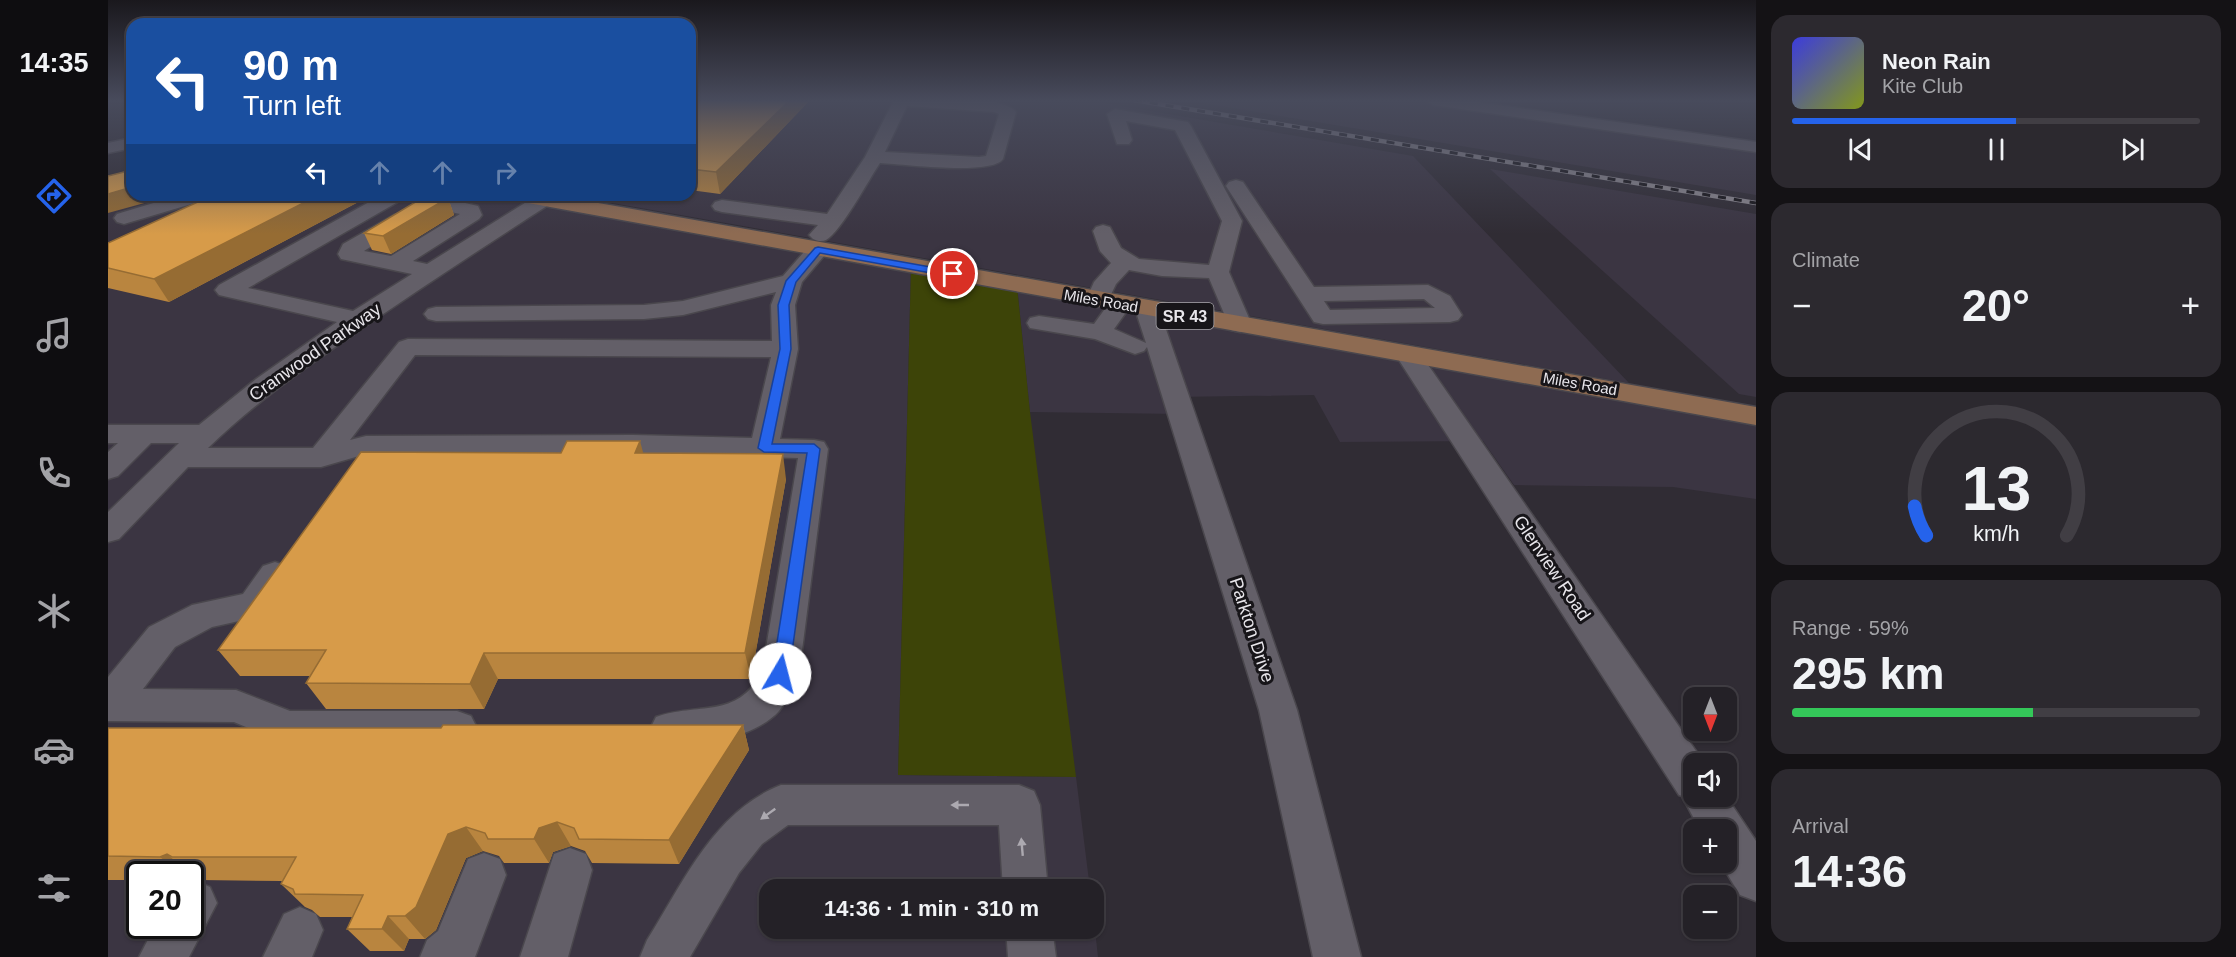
<!DOCTYPE html>
<html lang="en">
<head>
<meta charset="utf-8">
<style>
  :root { --surface:#242127; --page:#2c292f; --text:#f1f3f6; --muted:#a3a3a7; --line:#413e44; --accent:#2563eb }
  body { margin:0; font-family:Arial,sans-serif; background:var(--page); color:var(--text); height:100vh; display:flex; flex-direction:column; font-size:22px; white-space:nowrap }
  * { box-sizing:border-box; margin:0 }
  p { font-size:20px; color:var(--muted) }
  .icon { flex:none; width:33px; height:33px; fill:none; stroke:currentColor; stroke-width:2; stroke-linecap:round; stroke-linejoin:round }
  .map { position:relative; flex:1; overflow:hidden }
  .panel { display:flex; flex-direction:column; gap:15px; padding:15px; background:#141215; width:480px }
  .panel>* { flex:none }
  .hud { position:absolute; left:18px; top:18px; width:570px; height:183px; border-radius:18px; box-shadow:0 2px 4px #0004,0 0 0 2px var(--line); background:#1a4fa0; color:#fff; overflow:hidden }
  .needle { width:39px; rotate:180deg }
  .tools { position:absolute; left:1575px; top:687px; display:grid; gap:12px }
  .tools a { display:grid; place-items:center; width:54px; height:54px; border-radius:12px; background:var(--surface); box-shadow:0 2px 4px #0004,0 0 0 2px var(--line); font-size:30px }
  .speed { position:absolute; left:18px; top:861px; display:flex; gap:12px; font-size:30px; font-weight:700; text-align:center }
  .speed>* { display:grid; place-content:center; width:78px; height:78px; border-radius:50%; background:var(--surface); box-shadow:0 2px 4px #0004,0 0 0 2px var(--line); line-height:1 }
  .speed .limit { border:3px solid #111; border-radius:9px; background:#fff; color:#111 }
  .pin { position:absolute; display:grid; place-items:center; width:51px; height:51px; color:#fff; margin:-26px; border:3px solid #fff; border-radius:50%; box-shadow:0 2px 6px #0007 }
  .me { position:absolute; width:66px; margin:-33px; rotate:8deg; stroke-linejoin:round; filter:drop-shadow(0 0 4px #0008) }
  .turn { display:flex; align-items:center; gap:21px; height:126px; padding:0 18px; font-size:27px }
  .turn .icon { width:78px; height:78px; stroke-width:2.5 }
  .turn b { display:block; font-size:42px; line-height:51px }
  .lanes { display:flex; align-items:center; height:57px; padding:0 18px; background:#0003; justify-content:center; gap:30px; direction:ltr }
  .lanes .off { opacity:.35 }
  .big { font-size:45px; font-weight:700; line-height:1.1 }
  .panel .card { flex:1; display:flex; flex-direction:column; justify-content:center; gap:9px; min-width:0; padding:0 21px; border-radius:18px; background:var(--page) }
  .panel .dial { align-items:center; gap:0 }
  .dial svg { height:156px; overflow:visible; fill:none; stroke:var(--line); stroke-width:7; stroke-linecap:round; text-anchor:middle }
  .dial text { fill:var(--text); stroke:none }
  .song { display:flex; align-items:center; gap:18px }
  .cover { width:72px; height:72px; border-radius:9px; background:linear-gradient(135deg,hsl(240 70% 55%),hsl(70 70% 35%)) }
  .played { height:6px; border-radius:3px; background:linear-gradient(90deg,var(--accent) 55%,var(--line) 55%) }
  .keys { display:flex; justify-content:space-around; direction:ltr }
  .heat { display:flex; justify-content:space-between; align-items:center; font-size:33px; direction:ltr }
  .charge { height:9px; border-radius:4px; background:linear-gradient(90deg,#34c759 59%,var(--line) 0) }
  .trip { position:absolute; left:651px; top:879px; width:345px; height:60px; border-radius:18px; background:var(--surface); box-shadow:0 2px 4px #0004,0 0 0 2px var(--line); font-weight:700; line-height:60px; text-align:center }
  main { display:flex; flex:1; min-height:0 }
  .menu { display:flex; flex-direction:column; width:108px; justify-content:space-around; align-items:center; background:#0e0d10; color:var(--muted) }
  .menu .icon { width:42px; height:42px }
  .menu .current { color:var(--accent) }
  .menu b { font-size:27px; color:var(--text) }
  .map>svg:first-child { display:block }
  .built { fill:#3b3542; fill-rule:evenodd }
  .green { fill:#3d4408 }
  .lines { fill:none; stroke-linecap:round; stroke-linejoin:round }
  .minor-casing { stroke:#4a474d; stroke-width:3 }
  .major-casing { stroke:#4a474d; stroke-width:3 }
  .minor { fill:#635f68; fill-rule:evenodd }
  .major { fill:#8e6b52; fill-rule:evenodd }
  .rail-casing { stroke:#8b888f; stroke-width:4.5 }
  .rail { stroke:#171519; stroke-width:3; stroke-dasharray:8; stroke-linecap:butt }
  .wall { fill:#b9853f }
  .shaded-wall { fill:#966c33 }
  .building { fill:#d79b49; stroke:#966c33; stroke-width:1.5 }
  .oneway { fill:#aca9b0 }
  .route { fill:#2563eb; stroke:#184099; stroke-width:1.5 }
  .labels { text-anchor:middle; stroke-width:6; stroke-linejoin:round; paint-order:stroke }
  .far-street-label { font-size:15px; fill:#e8e6eb; stroke:#171519 }
  .shield { fill:#171519; stroke:#a9a7ac; stroke-width:1.5 }
  .shield-label { font-size:16px; font-weight:bold; fill:#e8e6eb }
  .street-label { font-size:18px; fill:#e8e6eb; stroke:#171519 }
</style>
</head>
<body>
<main>
<nav class="menu">
<b>14:35</b>
<svg class="icon current" aria-label="directions" viewBox="0 0 24 24"><path d="M12 3l9 9-9 9-9-9zM9 14v-3h6M13 9l2 2-2 2"/></svg>
<svg class="icon" aria-label="music" viewBox="0 0 24 24"><path d="M9 18V5l10-2v13"/><circle cx="6" cy="18" r="3"/><circle cx="16" cy="16" r="3"/></svg>
<svg class="icon" aria-label="phone" viewBox="0 0 24 24"><path d="M5 4h4l2 5-3 2q2 4 5 5l2-3 5 2v4C11 20 4 13 5 4z"/></svg>
<svg class="icon" aria-label="climate" viewBox="0 0 24 24"><path d="M12 3v18M4 7l16 10M4 17L20 7"/></svg>
<svg class="icon" aria-label="car" viewBox="0 0 24 24"><path d="M5 17H2v-5l4-1 3-4h7l3 4 3 1v5h-3M9 17h6M6 11h13"/><circle cx="7" cy="17" r="2"/><circle cx="17" cy="17" r="2"/></svg>
<svg class="icon" aria-label="filters" viewBox="0 0 24 24"><path d="M4 7h16M4 17h16"/><circle cx="9" cy="7" r="2"/><circle cx="15" cy="17" r="2"/></svg>
</nav>
<div class="map">
<svg width="1648" height="957" viewBox="0 0 1648 957">
  <rect width="100%" height="100%" fill="#302c34"/>
  <g class="built">
    <path d="M582,100H978L1305,156L1521,383L459,195H582Z"/>
    <path d="M1076,100H1353L1648,143V195Z"/>
    <path d="M1382,169L1648,214V397L1631,394Z"/>
    <path d="M0,191L24,195H409L803,267L790,775L968,777L982,889L662,890V928H986V921L990,957H0ZM32,874H82V926H32Z"/>
    <path d="M909,286L1648,416V499L1565,487L1406,485L1375,441L1232,442L1206,395L1068,397L1073,414L922,412Z"/>
  </g>
  <path class="green" d="M803,267L909,286L922,412L968,777L790,775Z"/>
  <g class="lines">
    <g class="minor-casing">
      <g id="minor">
        <path d="M786,100C811,100 893,93 908,112L895,159C883,176 794,164 772,163C761,179 733,232 718,240C714,242 709,241 705,239L701,235L710,225L614,212L607,210L604,206L607,202L614,200L719,214L757,157ZM799,106L886,112L891,114L878,156L871,157L777,152Z"/>
        <path d="M1317,100H1355L1648,142V152L1325,105Z"/>
        <path d="M1007,109L1074,121L1080,122L1083,126L1134,221L1121,272L1144,325L1141,330L1132,332L1123,330L1101,278L1054,276L1021,270L1008,284L998,305L990,307L982,305L978,300L986,282L1003,263L992,251L985,231L988,227L995,225L1002,227L1013,248L1031,259L1101,265L1114,221L1067,130L1018,121L1024,140L1021,144H1009L999,114Z"/>
        <path d="M24,138V148L0,153V143Z"/>
        <path d="M1128,180L1135,182L1206,287L1320,285L1342,296L1354,315L1350,320L1342,322L1215,324L1206,322L1118,186L1121,182ZM1316,299L1327,308L1222,310L1216,301Z"/>
        <path d="M72,195L100,196L97,200L16,224L9,222L6,218L9,214Z"/>
        <path d="M274,195H298L295,199L140,288L245,311L304,274L233,259L230,254L235,244L286,215L293,213L300,215L303,219L300,223L256,251L283,256L352,214L316,206L313,202L320,195H344L340,199L370,206L374,215L371,219L305,261L319,264L428,196L439,195L445,200L442,204C380,244 319,284 259,325C204,363 148,401 100,448H205L291,342L300,339L664,341L663,305L668,292L575,315L536,319L328,321L320,319L316,314L320,309L328,307L536,305L575,301L675,276L702,245L710,244L718,245L721,250L694,282L687,305L690,349L672,439L706,440L716,442L720,449L691,674C685,686 679,701 671,711C647,738 581,753 548,741L542,729L548,717C589,702 629,720 654,672L690,458L525,453L258,454L213,467H80L11,539L0,542V512L71,443H43L10,476L0,479V452L10,443H0V425H91L148,379L229,322L111,295L107,290L111,285ZM307,355L663,357L644,438L525,435L258,436L242,440Z"/>
        <path d="M1012,297L1020,299L1024,304L1006,329L1038,343L1027,309L1031,304L1039,302L1047,304L1051,309L1189,710L1253,957H1205L1151,710L1039,347L1036,351L1027,354L987,339L922,328L919,323L922,318L931,316L986,324L1004,299Z"/>
        <path d="M1300,346L1309,349L1597,764H1586V796H1618L1648,841V901L1632,895L1612,862H1618V830H1592L1574,796L1571,795L1287,354L1291,349Z"/>
        <path d="M167,562L179,566L184,575L158,615L104,627L67,647L35,689L128,690L182,711H349L363,716L369,728L363,740L349,745H181L126,722L0,721V677L41,627L84,605L135,594L155,566Z"/>
        <path d="M673,785H911L926,791L932,805L940,890H895L891,825H680L654,844L631,873L582,957H532L539,940C575,883 606,811 673,785Z"/>
        <path d="M462,848L478,854L484,870L460,957H412L446,854Z"/>
        <path d="M376,853L392,859L398,875L367,957H312L319,940L330,931L360,859Z"/>
        <path d="M86,880L102,887L109,903L81,957H31L47,926H82V882Z"/>
        <path d="M192,907L208,914L215,930L204,957H155L176,914Z"/>
        <path d="M898,928H944L948,957H900Z"/>
      </g>
    </g>
    <g class="major-casing">
      <path id="major" d="M398,195H445L1648,407V425L409,201L401,200Z"/>
    </g>
    <use href="#minor" class="minor"/>
    <use href="#major" class="major"/>
    <g class="rail-casing">
      <path id="rail" d="M1026,100L1648,203"/>
    </g>
    <use href="#rail" class="rail"/>
  </g>
  <g class="wall">
    <path d="M582,100H702L612,194L582,190Z"/>
    <path d="M105,195H254L256,199L61,302L0,288V243Z"/>
    <path d="M340,198L346,215L283,254L264,250L256,233Z"/>
    <path d="M535,453L678,479L643,679H390L376,709H218L198,683L202,676H132L110,650Z"/>
    <path d="M635,725L641,750L571,864L484,863L477,851L463,846L445,852L441,863H396L391,856L375,851L358,858L328,930L317,939H301L296,951H262L239,929L244,917H212L204,910L197,907L173,884L174,881L92,880L82,874H32V880H0V728H333Z"/>
  </g>
  <g class="shaded-wall">
    <path d="M682,100H702L612,194L608,172Z"/>
    <path d="M24,187V195L62,196L0,213V194Z"/>
    <path d="M211,195H254L256,199L61,302L46,279Z"/>
    <path d="M340,198L346,215L283,254L275,236Z"/>
    <path d="M532,441L539,467L527,453Z"/>
    <path d="M675,454L678,479L643,679L637,653Z"/>
    <path d="M376,653L390,679L376,709L362,684Z"/>
    <path d="M635,725L641,750L571,864L561,840Z"/>
    <path d="M449,822L463,846L445,852L441,863L426,839L431,828Z"/>
    <path d="M358,827L375,851L358,858L328,930L317,939L297,916L340,834Z"/>
    <path d="M59,854L87,878L82,880V874H74L52,857Z"/>
    <path d="M280,916L301,939L296,951L274,929Z"/>
  </g>
  <g class="building">
    <path d="M582,100H682L608,172L582,169Z"/>
    <path d="M24,170V187L0,194V176Z"/>
    <path d="M105,195H211L46,279L0,268V243Z"/>
    <path d="M319,195L340,198L275,236L256,233Z"/>
    <path d="M459,441H532L527,453L675,454L637,653H376L362,684L198,683L218,650H110L253,452L453,453Z"/>
    <path d="M335,725H635L561,840L471,839L466,828L449,822L431,828L426,839H380L377,833L358,827L340,834L308,907L297,916H280L274,929H239L255,895L187,894L185,889L173,884L188,857H64L59,854L52,857L0,856V728H333Z"/>
  </g>
  <defs><path id="oneway-solid" d="M-6-.8H1V-3.2L6.5 0L1 3.2V.8H-6Z" transform="scale(1.5)"/></defs>
  <g class="oneway">
    <use href="#oneway-solid" transform="translate(852 805) rotate(180)"/>
    <use href="#oneway-solid" transform="translate(660 814) rotate(144)"/>
    <use href="#oneway-solid" transform="translate(914 847) rotate(-95)"/>
  </g>
  <linearGradient id="sky" x2="0" y2="1"><stop stop-color="#1a181d"/><stop offset="0.43" stop-color="#484b5c"/><stop offset="1" stop-color="#484b5c" stop-opacity="0"/></linearGradient>
  <rect width="1648" height="234" fill="url(#sky)"/>
  <path class="route" d="M710,247L845,271L850,274L845,277L712,253L688,282L681,305L683,349L664,444H706L712,449L681,674L678,679L672,681L666,679L664,674L699,453L656,452L650,448L672,349L670,305L678,281L707,248Z"/>
  <g class="labels">
    <g class="far-street-label">
      <text transform="translate(993 301) rotate(10)" y="5">Miles Road</text>
      <text transform="translate(1472 384) rotate(10)" y="5">Miles Road</text>
    </g>
    <rect class="shield" x="1048.5" y="303" width="57" height="26" rx="4.5"/>
    <g class="shield-label">
      <text x="1077" y="322">SR 43</text>
    </g>
    <g class="street-label">
      <text transform="translate(207 352) rotate(-35)" y="6">Cranwood Parkway</text>
      <text transform="translate(1444 568) rotate(56)" y="6">Glenview Road</text>
      <text transform="translate(1144 630) rotate(72)" y="6">Parkton Drive</text>
    </g>
  </g>
</svg>
<div class="tools">
<a><svg class="needle" viewBox="-14 -14 28 28"><path d="M0-13l5 13h-10z" fill="#e53935"/><path d="M0 13l5-13h-10z" fill="#a3a3a7"/></svg></a>
<a><svg class="icon" aria-label="sound" viewBox="0 0 24 24"><path d="M4 9h4l5-4v14l-5-4H4zM17 9q2 3 0 6"/></svg></a>
<a>+</a>
<a>−</a>
</div>
<div class="speed"><div class="limit">20</div></div>
<div class="pin" style="left:845px;top:274px;background:#d93025"><svg class="icon" aria-label="arrive" viewBox="0 0 24 24"><path d="M6 21V4h12l-3 4 3 4H6"/></svg></div>
<svg class="me" style="left:672px;top:674px" viewBox="-20 -20 40 40"><circle r="19" fill="#fff"/><path d="M0-13L10 11 0 6-10 11z" fill="#2563eb"/></svg>
<div class="trip">14:36 · 1 min · 310 m</div>
<div class="hud">
<div class="turn"><svg class="icon" aria-label="left" viewBox="0 0 24 24"><path d="M17 20v-9H6M10 6l-5 5 5 5"/></svg><div><b>90 m</b>Turn left</div></div>
<div class="lanes"><svg class="icon" aria-label="left" viewBox="0 0 24 24"><path d="M17 20v-9H6M10 6l-5 5 5 5"/></svg><svg class="icon off" aria-label="ahead" viewBox="0 0 24 24"><path d="M12 20V5M6 11l6-6 6 6"/></svg><svg class="icon off" aria-label="ahead" viewBox="0 0 24 24"><path d="M12 20V5M6 11l6-6 6 6"/></svg><svg class="icon off" aria-label="right" viewBox="0 0 24 24"><path d="M7 20v-9h11M14 6l5 5-5 5"/></svg></div>
</div>
</div>
<section class="panel">
<div class="card">
<div class="song"><i class="cover"></i><div><b>Neon Rain</b><p>Kite Club</p></div></div>
<div class="played"></div>
<div class="keys"><svg class="icon" aria-label="previous" viewBox="0 0 24 24"><path d="M18 5L8 12l10 7zM5 5v14"/></svg><svg class="icon" aria-label="pause" viewBox="0 0 24 24"><path d="M8 5v14M16 5v14"/></svg><svg class="icon" aria-label="next" viewBox="0 0 24 24"><path d="M6 5l10 7-10 7zM19 5v14"/></svg></div>
</div>
<div class="card"><p>Climate</p>
<div class="heat"><a>−</a><b class="big">20°</b><a>+</a></div>
</div>
<div class="card dial"><svg viewBox="0 0 100 80">
<path d="M14 69A42 42 0 1 1 86 69"/>
<path d="M14 69A42 42 0 0 1 8 54" stroke="#2563eb"/>
<text x="50" y="56" font-size="32" font-weight="700">13</text>
<text x="50" y="72" font-size="11">km/h</text>
</svg></div>
<div class="card"><p>Range · 59%</p><b class="big">295 km</b><div class="charge"></div></div>
<div class="card"><p>Arrival</p><b class="big">14:36</b></div>
</section>
</main>
</body>
</html>
